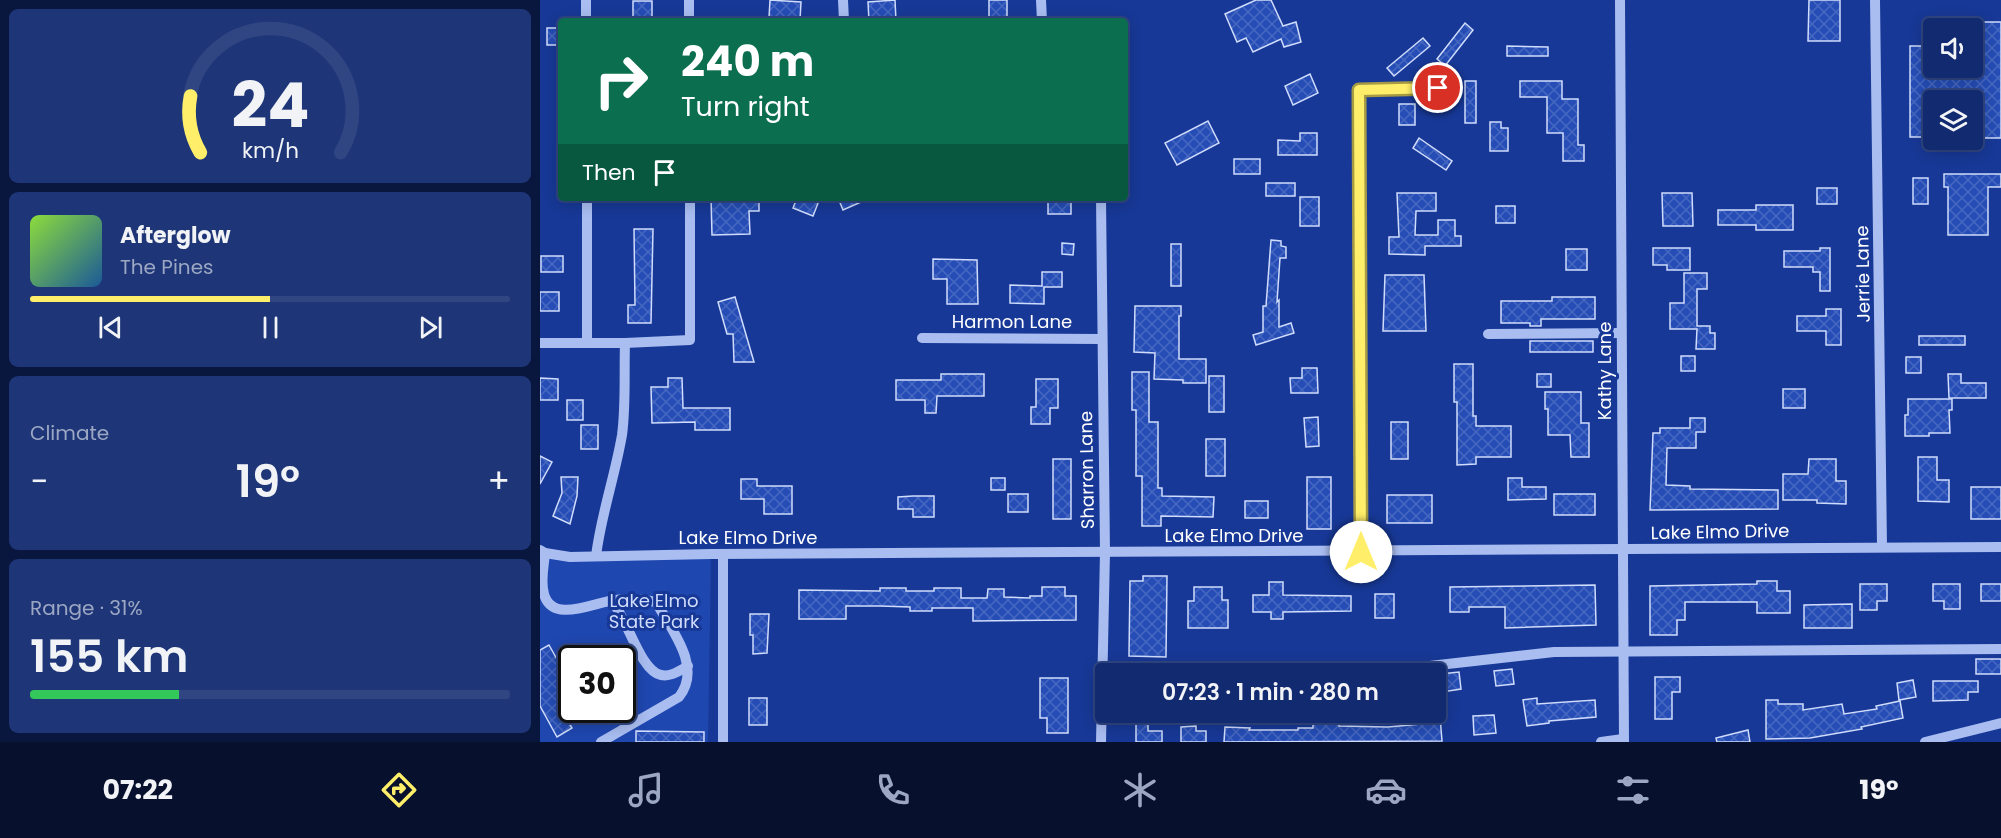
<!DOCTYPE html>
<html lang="en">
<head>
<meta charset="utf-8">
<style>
  :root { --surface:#112a70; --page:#1e3678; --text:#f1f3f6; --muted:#9ca7c3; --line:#304683; --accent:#ffee69 }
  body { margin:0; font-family:Poppins,sans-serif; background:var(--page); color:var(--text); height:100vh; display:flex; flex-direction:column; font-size:22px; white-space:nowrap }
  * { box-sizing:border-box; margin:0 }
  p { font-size:20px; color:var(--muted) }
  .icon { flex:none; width:33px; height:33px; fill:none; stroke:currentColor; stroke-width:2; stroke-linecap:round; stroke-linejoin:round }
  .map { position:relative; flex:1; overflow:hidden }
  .sheet { display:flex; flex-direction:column; gap:9px; padding:9px; background:#09173e; width:540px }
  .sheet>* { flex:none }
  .banner { position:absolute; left:18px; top:18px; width:570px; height:183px; border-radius:6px; box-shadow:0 3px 15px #0003,0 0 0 2px var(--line); background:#0b6e4f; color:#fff; overflow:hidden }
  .fabs { position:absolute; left:1383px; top:18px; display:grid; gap:12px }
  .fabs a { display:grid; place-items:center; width:60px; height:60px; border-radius:6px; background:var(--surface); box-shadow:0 3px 15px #0003,0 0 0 2px var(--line); font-size:30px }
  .speed { position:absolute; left:18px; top:645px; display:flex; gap:12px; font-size:30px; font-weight:700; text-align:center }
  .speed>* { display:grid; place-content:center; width:78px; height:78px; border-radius:50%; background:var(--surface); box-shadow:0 3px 15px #0003,0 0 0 2px var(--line); line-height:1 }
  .speed .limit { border:3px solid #111; border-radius:9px; background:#fff; color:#111 }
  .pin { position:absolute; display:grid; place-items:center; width:51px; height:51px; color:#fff; margin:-26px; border:3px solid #fff; border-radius:50%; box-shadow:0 2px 6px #0007 }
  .me { position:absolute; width:66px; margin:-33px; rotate:0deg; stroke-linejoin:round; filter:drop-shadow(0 0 4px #0008) }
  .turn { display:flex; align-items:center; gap:21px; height:126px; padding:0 24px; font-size:27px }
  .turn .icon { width:78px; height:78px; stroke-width:2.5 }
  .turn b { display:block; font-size:42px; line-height:51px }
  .then { display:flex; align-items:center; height:57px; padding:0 24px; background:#0003; gap:12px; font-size:22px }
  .big { font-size:45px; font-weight:600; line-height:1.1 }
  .sheet .tile { flex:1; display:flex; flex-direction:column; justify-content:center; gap:9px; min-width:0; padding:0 21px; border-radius:9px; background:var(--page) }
  .sheet .dial { align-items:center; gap:0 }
  .dial svg { height:156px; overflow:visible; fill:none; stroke:var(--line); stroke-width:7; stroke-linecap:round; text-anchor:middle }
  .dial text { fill:var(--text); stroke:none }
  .song { display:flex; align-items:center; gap:18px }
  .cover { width:72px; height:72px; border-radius:9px; background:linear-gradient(135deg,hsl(90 70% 55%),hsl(210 70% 35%)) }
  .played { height:6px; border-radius:3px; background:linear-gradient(90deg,var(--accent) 50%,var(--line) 50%) }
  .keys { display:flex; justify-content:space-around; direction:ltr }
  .heat { display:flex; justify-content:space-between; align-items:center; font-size:33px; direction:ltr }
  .charge { height:9px; border-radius:4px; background:linear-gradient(90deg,#34c759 31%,var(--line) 0) }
  .trip { position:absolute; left:555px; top:663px; width:351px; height:60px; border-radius:6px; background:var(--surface); box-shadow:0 3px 15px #0003,0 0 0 2px var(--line); font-weight:600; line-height:60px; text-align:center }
  .dock { display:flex; height:96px; justify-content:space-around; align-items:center; background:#07112d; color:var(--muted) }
  .dock .icon { width:42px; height:42px }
  .dock .active { color:var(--accent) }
  .dock b { font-size:27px; color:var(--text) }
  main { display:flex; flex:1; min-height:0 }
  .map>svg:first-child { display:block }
  .park { fill:#1f47b0; fill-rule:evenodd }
  .building { fill:url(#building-cross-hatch); stroke:#d0dcfc; stroke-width:1.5 }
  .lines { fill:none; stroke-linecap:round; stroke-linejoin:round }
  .minor { stroke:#a9bdf1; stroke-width:10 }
  .route-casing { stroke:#a69b44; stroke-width:15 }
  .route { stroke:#ffee69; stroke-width:10 }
  .labels { text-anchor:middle; stroke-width:6; stroke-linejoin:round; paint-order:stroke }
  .street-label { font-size:18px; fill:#fff; stroke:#173896 }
  .park-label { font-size:18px; fill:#d0dcfc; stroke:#173896 }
</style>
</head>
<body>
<main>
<section class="sheet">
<div class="tile dial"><svg viewBox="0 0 100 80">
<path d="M14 69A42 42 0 1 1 86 69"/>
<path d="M14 69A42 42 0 0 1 9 40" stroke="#ffee69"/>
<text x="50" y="56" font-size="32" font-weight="700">24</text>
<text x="50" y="72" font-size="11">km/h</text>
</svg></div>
<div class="tile">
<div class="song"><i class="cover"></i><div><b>Afterglow</b><p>The Pines</p></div></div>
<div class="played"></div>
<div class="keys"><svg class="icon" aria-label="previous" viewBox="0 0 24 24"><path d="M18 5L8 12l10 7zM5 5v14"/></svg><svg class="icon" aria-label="pause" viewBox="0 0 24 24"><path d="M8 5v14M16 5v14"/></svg><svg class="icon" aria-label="next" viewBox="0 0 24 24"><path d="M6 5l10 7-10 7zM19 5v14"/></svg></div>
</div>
<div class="tile"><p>Climate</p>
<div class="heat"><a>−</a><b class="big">19°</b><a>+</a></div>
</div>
<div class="tile"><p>Range · 31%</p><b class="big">155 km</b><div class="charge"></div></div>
</section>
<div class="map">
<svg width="1461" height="742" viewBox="0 0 1461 742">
  <defs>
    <pattern id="building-cross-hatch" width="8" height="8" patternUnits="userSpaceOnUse" patternTransform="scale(1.5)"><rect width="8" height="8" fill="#254db5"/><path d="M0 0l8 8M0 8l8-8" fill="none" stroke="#4668c0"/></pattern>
  </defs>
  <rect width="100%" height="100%" fill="#173896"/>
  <path class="park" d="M0,550L5,553L171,554L168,742H0ZM32,658H82V710H32Z"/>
  <g class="building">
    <path d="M230,0L261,2L260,20L229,18Z"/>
    <path d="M355,0L356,21H329L328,2Z"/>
    <rect x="449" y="0" width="18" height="21"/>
    <path d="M716,0H731L743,26L756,22L761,42L744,47L741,39L713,52L706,38L697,42L685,14Z"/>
    <path d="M1269,0H1300V41H1268Z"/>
    <rect x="93" y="1" width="19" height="20"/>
    <path d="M1435,22H1461V138H1432V100H1394V137H1370V46H1394V68H1432V30H1435Z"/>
    <path d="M925,23L933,30L905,66L897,59Z"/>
    <rect x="7" y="28" width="14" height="17"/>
    <path d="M883,38L890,46L854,76L847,68Z"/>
    <path d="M967,46L1008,47V56H967Z"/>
    <path d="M770,74L778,93L753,105L745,86Z"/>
    <rect x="925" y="81" width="11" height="42"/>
    <path d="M980,81H1022V99H1038V145H1044V161H1023V133H1007V97H980Z"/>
    <rect x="859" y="104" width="16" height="21"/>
    <path d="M668,121L679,143L637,165L625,143Z"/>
    <path d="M950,122H961V128H968V151H950Z"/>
    <path d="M760,133H777V155H738V140L760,141Z"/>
    <path d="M879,138L912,161L906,170L873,148Z"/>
    <path d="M1390,140H1413V149L1390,150Z"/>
    <rect x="694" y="159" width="26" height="15"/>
    <path d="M1404,174H1461V187H1448V235H1408V187H1404Z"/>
    <rect x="1373" y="178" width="15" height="26"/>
    <rect x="726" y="183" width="29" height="13"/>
    <rect x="1277" y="188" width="20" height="16"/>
    <path d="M857,193H896V211H876L875,235H898V220H915V236H921V246H885V255L849,254V237H859Z"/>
    <path d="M1122,193H1152L1153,226H1123Z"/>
    <rect x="760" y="197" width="19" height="29"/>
    <path d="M171,198H201V200H219V211H209L210,234L172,235Z"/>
    <path d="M257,198H280L273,216L253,208Z"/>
    <path d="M298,198H330L303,210Z"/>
    <rect x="508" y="198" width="23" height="16"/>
    <path d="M1216,205H1253V230H1216V225H1178V210H1216Z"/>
    <rect x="956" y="206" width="19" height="17"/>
    <path d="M94,229H113L111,323H88V305H95Z"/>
    <path d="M731,240L741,241V246L746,247V258H740L737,302L739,300V327L751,323L754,333L716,345L713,335L723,332V306H726Z"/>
    <path d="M522,243L534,244L533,255L522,254Z"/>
    <rect x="631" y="244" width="10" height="42"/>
    <path d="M1113,248H1150V270H1127V265H1113Z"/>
    <path d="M1280,248H1290V291H1280V272H1273V267H1244V251H1280Z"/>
    <rect x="1026" y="249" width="21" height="21"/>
    <rect x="1" y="256" width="22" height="16"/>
    <path d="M393,259L437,260L438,304H407V279H393Z"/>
    <path d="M502,272H522V287H504V304L470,303V285L502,286Z"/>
    <path d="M1144,273H1167V289H1157V326H1170V333H1175V349H1156L1157,329H1130V303H1144Z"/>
    <path d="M845,275H884L886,331H843Z"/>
    <rect x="0" y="292" width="19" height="19"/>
    <path d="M195,297L214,362H194L193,334H187L178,302Z"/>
    <path d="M1012,297H1055V319H1001V326H990V323H961V301H1012Z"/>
    <path d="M595,306H641V316H639V359H666V383H643V380L614,379L615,353L594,352Z"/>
    <path d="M1286,309H1301V345H1286V331H1257V316H1286Z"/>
    <rect x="1379" y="336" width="46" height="9"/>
    <rect x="990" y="341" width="63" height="11"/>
    <rect x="1141" y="356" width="14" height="15"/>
    <rect x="1366" y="357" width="15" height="16"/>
    <path d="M914,364H933V416H936V426H971V457H936V464L917,465V402H914Z"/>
    <path d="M762,368H777L778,393H751L750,378H762Z"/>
    <path d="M592,372H609V422H618V488H622V496L674,497L673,517L621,516V526H602V476H596V410H592Z"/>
    <path d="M401,374H444V396H397L396,413H385V400H356V380H401Z"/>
    <rect x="997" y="374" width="14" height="13"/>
    <path d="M1408,374H1421V383H1446V398H1409Z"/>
    <rect x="669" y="376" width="15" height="36"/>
    <path d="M0,378L18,379V400H0Z"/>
    <path d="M128,378H142L143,408H190V430H155V422L112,423L111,387H128Z"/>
    <path d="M496,379H518V408H510V424H491V407H496Z"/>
    <rect x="1243" y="389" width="22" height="19"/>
    <path d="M1005,392H1041V423H1049V457H1031L1030,435H1008V409H1005Z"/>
    <path d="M1368,399H1412V410H1409L1410,433H1389V436H1365V415H1368Z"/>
    <rect x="27" y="400" width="16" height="20"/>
    <path d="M778,417L779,446L766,447L764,418Z"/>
    <path d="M1150,418H1165V432H1156V448H1127L1126,485L1150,486V489L1238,490V509L1110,510L1113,433H1120V428H1150Z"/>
    <rect x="851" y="422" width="17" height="37"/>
    <rect x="41" y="425" width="17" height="24"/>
    <rect x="666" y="439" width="19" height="37"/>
    <path d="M0,456L12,462L0,484Z"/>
    <path d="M1378,457H1397V480H1409V502L1378,501Z"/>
    <rect x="513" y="459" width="18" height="60"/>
    <path d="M1269,459H1296V481H1306V504L1277,503V500H1243V474H1268Z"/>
    <path d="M21,477H38L37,496L30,524L13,516L22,493Z"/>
    <rect x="767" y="477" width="24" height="52"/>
    <rect x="451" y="478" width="14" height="12"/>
    <path d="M968,478H982V487H1006V499L968,500Z"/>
    <path d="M201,479H217V486H252V514H224V499H201Z"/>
    <rect x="1431" y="487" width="30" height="32"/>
    <rect x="468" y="494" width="20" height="18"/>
    <rect x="1014" y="494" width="41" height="21"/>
    <rect x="847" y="495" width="45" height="28"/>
    <path d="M373,496H394V517H373V509H358V497Z"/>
    <rect x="705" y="501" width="23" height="17"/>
    <path d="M603,576H627L626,657L589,656L590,581H603Z"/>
    <path d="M1217,581H1237V591H1250V613H1217V602H1145V620H1137V635H1110V586L1217,584Z"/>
    <path d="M729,582H743V595L811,596V611L743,612V619H731V612H713V595H729Z"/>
    <path d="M1320,584H1347V601H1337V610H1320Z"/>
    <path d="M1393,584H1420V609H1404V601H1393Z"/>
    <rect x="1441" y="584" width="20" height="17"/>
    <path d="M1055,585L1056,625L965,628V607H929V612H910V587Z"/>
    <path d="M502,587H525V596H536V620L433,621V608H392V611H370V607L340,606H306V619H259V590L340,591V588H366V591H394V588H421V598H447L448,589H464V597L490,598V596H502Z"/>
    <path d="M654,587H682V600H688V628H648V601H654Z"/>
    <rect x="835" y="594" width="19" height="24"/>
    <path d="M1312,604V628H1264V605Z"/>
    <path d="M210,614H229L227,653L213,654V635H210Z"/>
    <path d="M9,645L32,686V710H54L29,723L32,728L17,737L0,706V650Z"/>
    <rect x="1436" y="659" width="25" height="15"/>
    <path d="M972,669L974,684L956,686L954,671Z"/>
    <path d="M919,672L921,689L902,692L900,674Z"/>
    <path d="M1115,677H1140V692H1132V719H1115Z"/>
    <path d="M500,678H528V733H507V718H500Z"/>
    <path d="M1373,680L1376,697L1359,700L1357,683Z"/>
    <path d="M1393,681H1438V692H1428V700L1393,701Z"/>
    <rect x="209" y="698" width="18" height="27"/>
    <path d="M997,698V704L1055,700L1056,717L1009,721V723L987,726L983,700Z"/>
    <path d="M1226,700H1238V704H1263V710L1302,704L1304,714L1337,709L1336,706L1360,701L1363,718L1321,727L1322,729L1270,738L1226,739Z"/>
    <path d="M596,712H608V731H622V742H596Z"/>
    <path d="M954,715L956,733L934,735L933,716Z"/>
    <path d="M900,716L902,741L684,742L685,727L710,728L709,730H758V728H773V723H799V726L848,727L881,724V718Z"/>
    <path d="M656,726V731H666V742H641V727Z"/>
    <path d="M1208,730L1210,742H1177L1176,738Z"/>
    <path d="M96,731L164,732V742H96Z"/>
  </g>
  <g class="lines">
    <g class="minor">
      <path d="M46,0V21"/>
      <path d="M149,0V21"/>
      <path d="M303,0L304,21"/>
      <path d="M501,0L502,21"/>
      <path d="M1080,0L1084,742"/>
      <path d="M1335,0L1342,547"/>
      <path d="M47,198V343"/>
      <path d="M561,198L565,552L561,742"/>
      <path d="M948,334L1081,333"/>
      <path d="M382,338L561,339"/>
      <path d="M0,343H85L150,340V198"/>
      <path d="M0,550L5,553L30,557L171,554L1461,547"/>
      <path d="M821,552L819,90L898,88"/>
      <path d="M5,553C4,566 0,581 4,594C12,623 51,604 70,601C84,598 102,599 116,602C131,629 163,667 139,697L61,742"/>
      <path d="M183,554V742"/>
      <path d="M56,556C61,515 75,476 82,435C86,406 84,373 85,343"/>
      <path d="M71,600C87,617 100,671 121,675C131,677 139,671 148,666"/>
      <path d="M563,671L872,668L1014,652L1461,649"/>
      <path d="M1061,742L1083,739"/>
      <path d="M1385,742L1461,723"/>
    </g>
  </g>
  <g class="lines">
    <g class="route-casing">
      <path id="route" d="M821,552L819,90L898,88"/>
    </g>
    <use href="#route" class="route"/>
  </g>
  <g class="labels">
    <g class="street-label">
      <text transform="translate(1323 274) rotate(-91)" y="6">Jerrie Lane</text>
      <text x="472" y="328">Harmon Lane</text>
      <text transform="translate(1065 371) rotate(-90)" y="6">Kathy Lane</text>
      <text transform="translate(547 470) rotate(-91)" y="6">Sharron Lane</text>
      <text transform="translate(1180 532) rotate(-1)" y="6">Lake Elmo Drive</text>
      <text x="694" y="542">Lake Elmo Drive</text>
      <text x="208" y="544">Lake Elmo Drive</text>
    </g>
    <g class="park-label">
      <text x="114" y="607">Lake Elmo<tspan x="114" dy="21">State Park</tspan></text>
    </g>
  </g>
</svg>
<div class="fabs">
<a><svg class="icon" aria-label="sound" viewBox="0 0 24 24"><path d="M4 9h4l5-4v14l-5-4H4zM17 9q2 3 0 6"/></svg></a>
<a><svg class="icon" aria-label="layers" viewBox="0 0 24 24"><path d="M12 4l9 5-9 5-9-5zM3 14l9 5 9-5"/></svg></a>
</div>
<div class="speed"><div class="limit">30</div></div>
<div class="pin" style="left:898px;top:88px;background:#d93025"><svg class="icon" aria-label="arrive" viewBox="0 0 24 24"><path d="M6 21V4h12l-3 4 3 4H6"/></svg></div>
<svg class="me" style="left:821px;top:552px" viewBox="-20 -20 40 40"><circle r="19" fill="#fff"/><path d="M0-13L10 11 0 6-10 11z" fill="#ffee69"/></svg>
<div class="trip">07:23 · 1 min · 280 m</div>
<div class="banner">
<div class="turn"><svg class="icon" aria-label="right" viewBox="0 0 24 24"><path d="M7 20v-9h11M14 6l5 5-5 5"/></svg><div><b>240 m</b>Turn right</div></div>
<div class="then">Then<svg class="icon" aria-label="arrive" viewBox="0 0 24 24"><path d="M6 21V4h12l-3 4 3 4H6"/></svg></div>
</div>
</div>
</main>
<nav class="dock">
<b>07:22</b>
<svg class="icon active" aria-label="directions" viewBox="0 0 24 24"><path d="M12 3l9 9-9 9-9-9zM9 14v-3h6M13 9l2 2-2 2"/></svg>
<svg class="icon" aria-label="music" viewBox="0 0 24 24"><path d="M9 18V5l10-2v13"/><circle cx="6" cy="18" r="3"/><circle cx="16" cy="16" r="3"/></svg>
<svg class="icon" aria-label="phone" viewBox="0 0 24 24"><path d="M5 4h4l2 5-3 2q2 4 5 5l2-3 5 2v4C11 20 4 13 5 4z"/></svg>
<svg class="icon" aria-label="climate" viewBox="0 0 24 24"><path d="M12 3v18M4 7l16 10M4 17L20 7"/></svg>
<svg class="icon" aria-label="car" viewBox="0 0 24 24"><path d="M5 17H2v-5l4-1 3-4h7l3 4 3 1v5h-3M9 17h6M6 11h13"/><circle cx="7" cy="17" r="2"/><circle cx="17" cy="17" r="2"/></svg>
<svg class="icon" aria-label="filters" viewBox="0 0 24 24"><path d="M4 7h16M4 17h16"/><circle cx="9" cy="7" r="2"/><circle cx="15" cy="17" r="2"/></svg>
<b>19°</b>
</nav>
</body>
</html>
